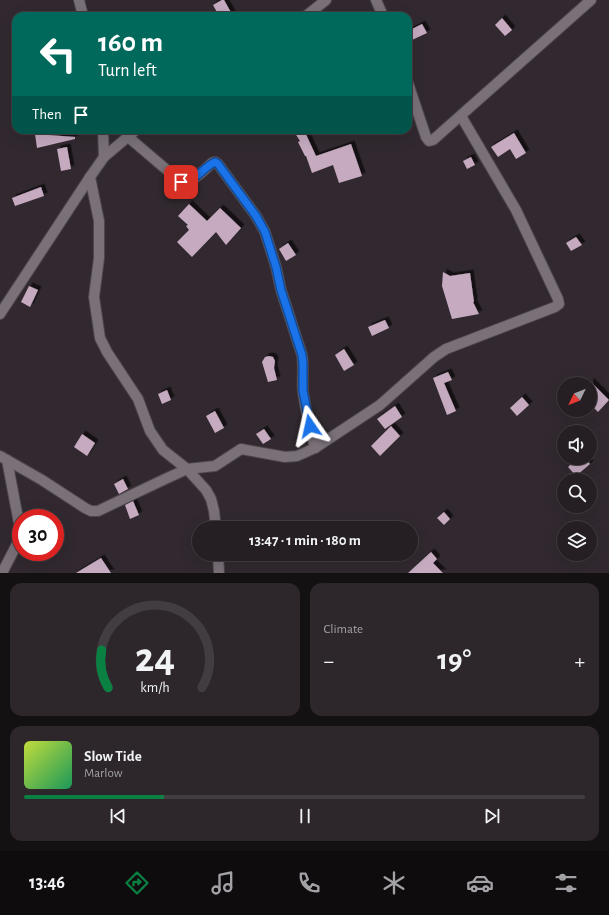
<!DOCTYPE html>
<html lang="en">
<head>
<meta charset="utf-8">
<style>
  :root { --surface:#251f23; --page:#2d272b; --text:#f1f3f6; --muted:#a3a2a6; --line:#423d41; --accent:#0b8043 }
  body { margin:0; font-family:"Alegreya Sans",sans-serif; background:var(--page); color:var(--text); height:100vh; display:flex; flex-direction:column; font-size:15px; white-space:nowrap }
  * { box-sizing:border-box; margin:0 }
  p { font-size:13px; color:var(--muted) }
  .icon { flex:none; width:22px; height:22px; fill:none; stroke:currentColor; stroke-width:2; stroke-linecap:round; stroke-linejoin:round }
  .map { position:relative; height:573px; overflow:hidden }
  .details { display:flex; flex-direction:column; gap:10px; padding:10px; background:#141113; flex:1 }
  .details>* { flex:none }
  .top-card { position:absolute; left:12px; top:12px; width:400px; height:122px; border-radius:12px; box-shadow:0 4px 16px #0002,0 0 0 1px var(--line); background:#00695c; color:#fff; overflow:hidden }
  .needle { width:26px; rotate:227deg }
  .buttons { position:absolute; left:557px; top:377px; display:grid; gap:8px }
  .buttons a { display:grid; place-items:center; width:40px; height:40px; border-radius:50%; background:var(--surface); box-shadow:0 4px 16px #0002,0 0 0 1px var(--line); font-size:20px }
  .speed { position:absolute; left:12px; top:509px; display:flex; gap:8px; font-size:20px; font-weight:700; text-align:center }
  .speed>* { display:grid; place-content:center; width:52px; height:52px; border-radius:50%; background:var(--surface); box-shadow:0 4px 16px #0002,0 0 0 1px var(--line); line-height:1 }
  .speed .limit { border:6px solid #d22; background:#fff; color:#111 }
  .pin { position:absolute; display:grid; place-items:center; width:34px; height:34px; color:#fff; margin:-17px; border-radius:8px; box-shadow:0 2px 6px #0006 }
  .me { position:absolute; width:44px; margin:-22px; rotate:349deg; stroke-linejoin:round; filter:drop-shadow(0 0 3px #0008) }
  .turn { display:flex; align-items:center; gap:14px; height:84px; padding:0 20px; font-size:18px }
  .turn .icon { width:52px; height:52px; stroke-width:2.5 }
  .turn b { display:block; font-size:28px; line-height:34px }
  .then { display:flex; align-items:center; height:38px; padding:0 20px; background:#0003; gap:8px; font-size:15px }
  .big { font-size:30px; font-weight:600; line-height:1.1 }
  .details .card { flex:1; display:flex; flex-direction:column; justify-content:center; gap:6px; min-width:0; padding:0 14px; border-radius:12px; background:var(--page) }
  .details .dial { align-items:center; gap:0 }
  .dial svg { height:104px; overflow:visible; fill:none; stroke:var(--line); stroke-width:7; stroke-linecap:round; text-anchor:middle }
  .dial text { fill:var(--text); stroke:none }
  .song { display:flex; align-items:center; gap:12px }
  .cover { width:48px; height:48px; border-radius:6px; background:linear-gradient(135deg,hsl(70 70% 55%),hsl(150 70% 35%)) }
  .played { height:4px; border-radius:2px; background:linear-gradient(90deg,var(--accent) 25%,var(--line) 25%) }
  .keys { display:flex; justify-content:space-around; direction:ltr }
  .heat { display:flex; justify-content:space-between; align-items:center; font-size:22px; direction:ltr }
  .details .tiles { flex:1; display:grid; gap:10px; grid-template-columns:1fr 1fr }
  .card:last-child { grid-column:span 2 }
  .trip { position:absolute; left:192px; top:521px; width:226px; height:40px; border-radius:20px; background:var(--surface); box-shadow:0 4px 16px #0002,0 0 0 1px var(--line); font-weight:600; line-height:40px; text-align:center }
  .tab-bar { display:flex; height:64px; justify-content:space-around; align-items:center; background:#0f0c0e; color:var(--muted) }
  .tab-bar .icon { width:28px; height:28px }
  .tab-bar .active { color:var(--accent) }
  .tab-bar b { font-size:18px; color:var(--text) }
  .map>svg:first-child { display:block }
  .building { fill:#c5aac0; filter:url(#shadow) }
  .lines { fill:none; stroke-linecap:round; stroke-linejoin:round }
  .minor-casing { stroke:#4e464c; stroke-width:12 }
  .minor { stroke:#7a7178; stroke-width:10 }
  .route-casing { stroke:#114b97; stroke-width:10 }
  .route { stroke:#1a73e8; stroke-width:7 }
</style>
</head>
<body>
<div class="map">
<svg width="609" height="573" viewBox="0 0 609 573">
  <defs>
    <filter id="shadow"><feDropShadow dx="3.5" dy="-3.5" stdDeviation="0" flood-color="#0009"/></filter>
  </defs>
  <rect width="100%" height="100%" fill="#31292f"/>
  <g class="building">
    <path d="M222,0H224L233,16H219L213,5Z"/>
    <path d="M502,18L512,30L505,36L495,25Z"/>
    <path d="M422,24L427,33L412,40L408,31Z"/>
    <path d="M293,130H304L316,156L351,144L362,176L339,183L333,165L312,173L306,156H305L298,142L300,141Z"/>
    <path d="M514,133L526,153L516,159L510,149L498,157L491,147Z"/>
    <path d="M35,134L75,137V139L37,148Z"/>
    <path d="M67,147L71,169L61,171L57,149Z"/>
    <path d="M471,157L475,165L467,169L463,161Z"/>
    <path d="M41,187L44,196L15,206L12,198Z"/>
    <path d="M189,204L207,221L220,208L241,228L226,245L216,232L192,257L177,242L189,230L186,226L188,225L178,216Z"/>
    <path d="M576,237L582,245L571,251L566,243Z"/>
    <path d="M288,243L296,255L286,261L279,249Z"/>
    <path d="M443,272L450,276L470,273L474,302H473L479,314L452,319L442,286Z"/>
    <path d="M29,286L38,290L30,307L21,302Z"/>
    <path d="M385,320L389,328L372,336L368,327Z"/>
    <path d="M344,349L354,365L344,371L335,355Z"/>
    <path d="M269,356L273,357L275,361L274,368L277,380L268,382L262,362L265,357Z"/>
    <path d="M448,372L452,380L444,383L456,411L447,415L433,378Z"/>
    <path d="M590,381L609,400L598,412L590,404Z"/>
    <path d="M167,390L171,400L162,404L158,394Z"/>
    <path d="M522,397L529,405L517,416L510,408Z"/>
    <path d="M395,406L402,417L385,429L377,419Z"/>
    <path d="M215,411L224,428L215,433L206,416Z"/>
    <path d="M391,426L400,436L380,456L371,446Z"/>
    <path d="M264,429L271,439L263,444L256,434Z"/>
    <path d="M82,434L95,443L87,456L74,447Z"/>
    <path d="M578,458H585L590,464L576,476L568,467Z"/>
    <path d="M123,479L128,489L119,494L114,484Z"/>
    <path d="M133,501L139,515L130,519L125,505Z"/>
    <path d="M444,512L450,519L444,525L437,518Z"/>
    <path d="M431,552L437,559L433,563L443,573H408Z"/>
    <path d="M101,558L111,573H76Z"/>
  </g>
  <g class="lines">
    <g class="minor-casing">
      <g id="minor">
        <path d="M79,0L83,16"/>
        <path d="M376,0L383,16"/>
        <path d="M306,16L326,0"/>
        <path d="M408,83L426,137L429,141L433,140L591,0"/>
        <path d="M103,130L104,157"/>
        <path d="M90,177L99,221V258L94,297L100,338L107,352L138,399L150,431L163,450L187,469L206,490L211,499L214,511L216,528"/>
        <path d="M0,314L90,177L104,157L136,130"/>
        <path d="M315,448L380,405L434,357L446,349L555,307L559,304L558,299L516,210L461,116"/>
        <path d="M0,456L7,460L21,534L19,540L2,573"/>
        <path d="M7,460L42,480L85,508L91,511H98L163,480L187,469L215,466L241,449L285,457L297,456L315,448C310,430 306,411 303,392C302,380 304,367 302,355L281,290L276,267L265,232L256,216L218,164L215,162L212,163C204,170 192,184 181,182L127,136"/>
        <path d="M218,554L219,573"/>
      </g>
    </g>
    <use href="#minor" class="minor"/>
  </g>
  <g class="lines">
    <g class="route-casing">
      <path id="route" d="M181,182C194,184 203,167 215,162L218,164L256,216L265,232L276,267L281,290L302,355L303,364V391L310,426"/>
    </g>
    <use href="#route" class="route"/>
  </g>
</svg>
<div class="buttons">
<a><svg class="needle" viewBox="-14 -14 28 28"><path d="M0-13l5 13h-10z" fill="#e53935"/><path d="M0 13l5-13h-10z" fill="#a3a2a6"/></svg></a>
<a><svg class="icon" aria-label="sound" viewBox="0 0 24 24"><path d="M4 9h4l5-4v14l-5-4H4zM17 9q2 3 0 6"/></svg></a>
<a><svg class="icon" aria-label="search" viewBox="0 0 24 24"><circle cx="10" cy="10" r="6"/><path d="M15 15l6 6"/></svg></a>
<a><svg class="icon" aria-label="layers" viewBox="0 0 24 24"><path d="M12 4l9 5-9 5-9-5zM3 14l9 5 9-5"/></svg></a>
</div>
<div class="speed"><div class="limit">30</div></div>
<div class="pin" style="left:181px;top:182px;background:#d93025"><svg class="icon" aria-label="arrive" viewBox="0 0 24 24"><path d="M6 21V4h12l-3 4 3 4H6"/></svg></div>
<svg class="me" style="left:310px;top:426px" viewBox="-20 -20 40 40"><path d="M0-17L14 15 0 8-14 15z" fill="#1a73e8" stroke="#fff" stroke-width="4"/></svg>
<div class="trip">13:47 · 1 min · 180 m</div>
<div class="top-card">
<div class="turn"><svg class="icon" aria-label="left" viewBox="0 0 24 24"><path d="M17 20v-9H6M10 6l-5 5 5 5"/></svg><div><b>160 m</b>Turn left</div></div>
<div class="then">Then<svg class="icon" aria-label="arrive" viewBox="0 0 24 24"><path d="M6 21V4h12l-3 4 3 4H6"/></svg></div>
</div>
</div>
<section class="details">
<div class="tiles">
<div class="card dial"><svg viewBox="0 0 100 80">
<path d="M14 69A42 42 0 1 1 86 69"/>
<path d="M14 69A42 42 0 0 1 9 40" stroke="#0b8043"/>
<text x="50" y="56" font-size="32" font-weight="700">24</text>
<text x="50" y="72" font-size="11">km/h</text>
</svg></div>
<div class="card"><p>Climate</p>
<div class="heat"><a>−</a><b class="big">19°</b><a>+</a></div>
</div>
<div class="card">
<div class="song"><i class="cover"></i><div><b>Slow Tide</b><p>Marlow</p></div></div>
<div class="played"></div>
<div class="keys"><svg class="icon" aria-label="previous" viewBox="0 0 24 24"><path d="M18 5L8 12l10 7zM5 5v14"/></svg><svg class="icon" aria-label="pause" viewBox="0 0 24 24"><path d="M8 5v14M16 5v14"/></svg><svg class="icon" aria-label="next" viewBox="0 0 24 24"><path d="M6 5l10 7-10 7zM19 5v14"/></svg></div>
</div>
</div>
</section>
<nav class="tab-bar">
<b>13:46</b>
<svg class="icon active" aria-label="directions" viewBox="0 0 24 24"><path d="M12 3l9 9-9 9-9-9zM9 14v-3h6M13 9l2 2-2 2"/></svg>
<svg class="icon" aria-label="music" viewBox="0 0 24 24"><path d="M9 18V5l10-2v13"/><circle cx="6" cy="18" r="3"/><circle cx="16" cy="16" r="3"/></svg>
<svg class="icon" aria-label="phone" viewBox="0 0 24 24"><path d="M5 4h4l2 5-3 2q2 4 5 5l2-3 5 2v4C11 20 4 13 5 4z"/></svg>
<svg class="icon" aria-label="climate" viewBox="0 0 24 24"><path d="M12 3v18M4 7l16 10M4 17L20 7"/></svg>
<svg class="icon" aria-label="car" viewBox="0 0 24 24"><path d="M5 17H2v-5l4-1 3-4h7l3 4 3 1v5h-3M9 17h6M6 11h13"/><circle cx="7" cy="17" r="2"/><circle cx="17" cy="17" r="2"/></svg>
<svg class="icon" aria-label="filters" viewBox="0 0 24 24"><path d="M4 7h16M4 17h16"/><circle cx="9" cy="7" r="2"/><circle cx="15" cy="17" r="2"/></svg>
</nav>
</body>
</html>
